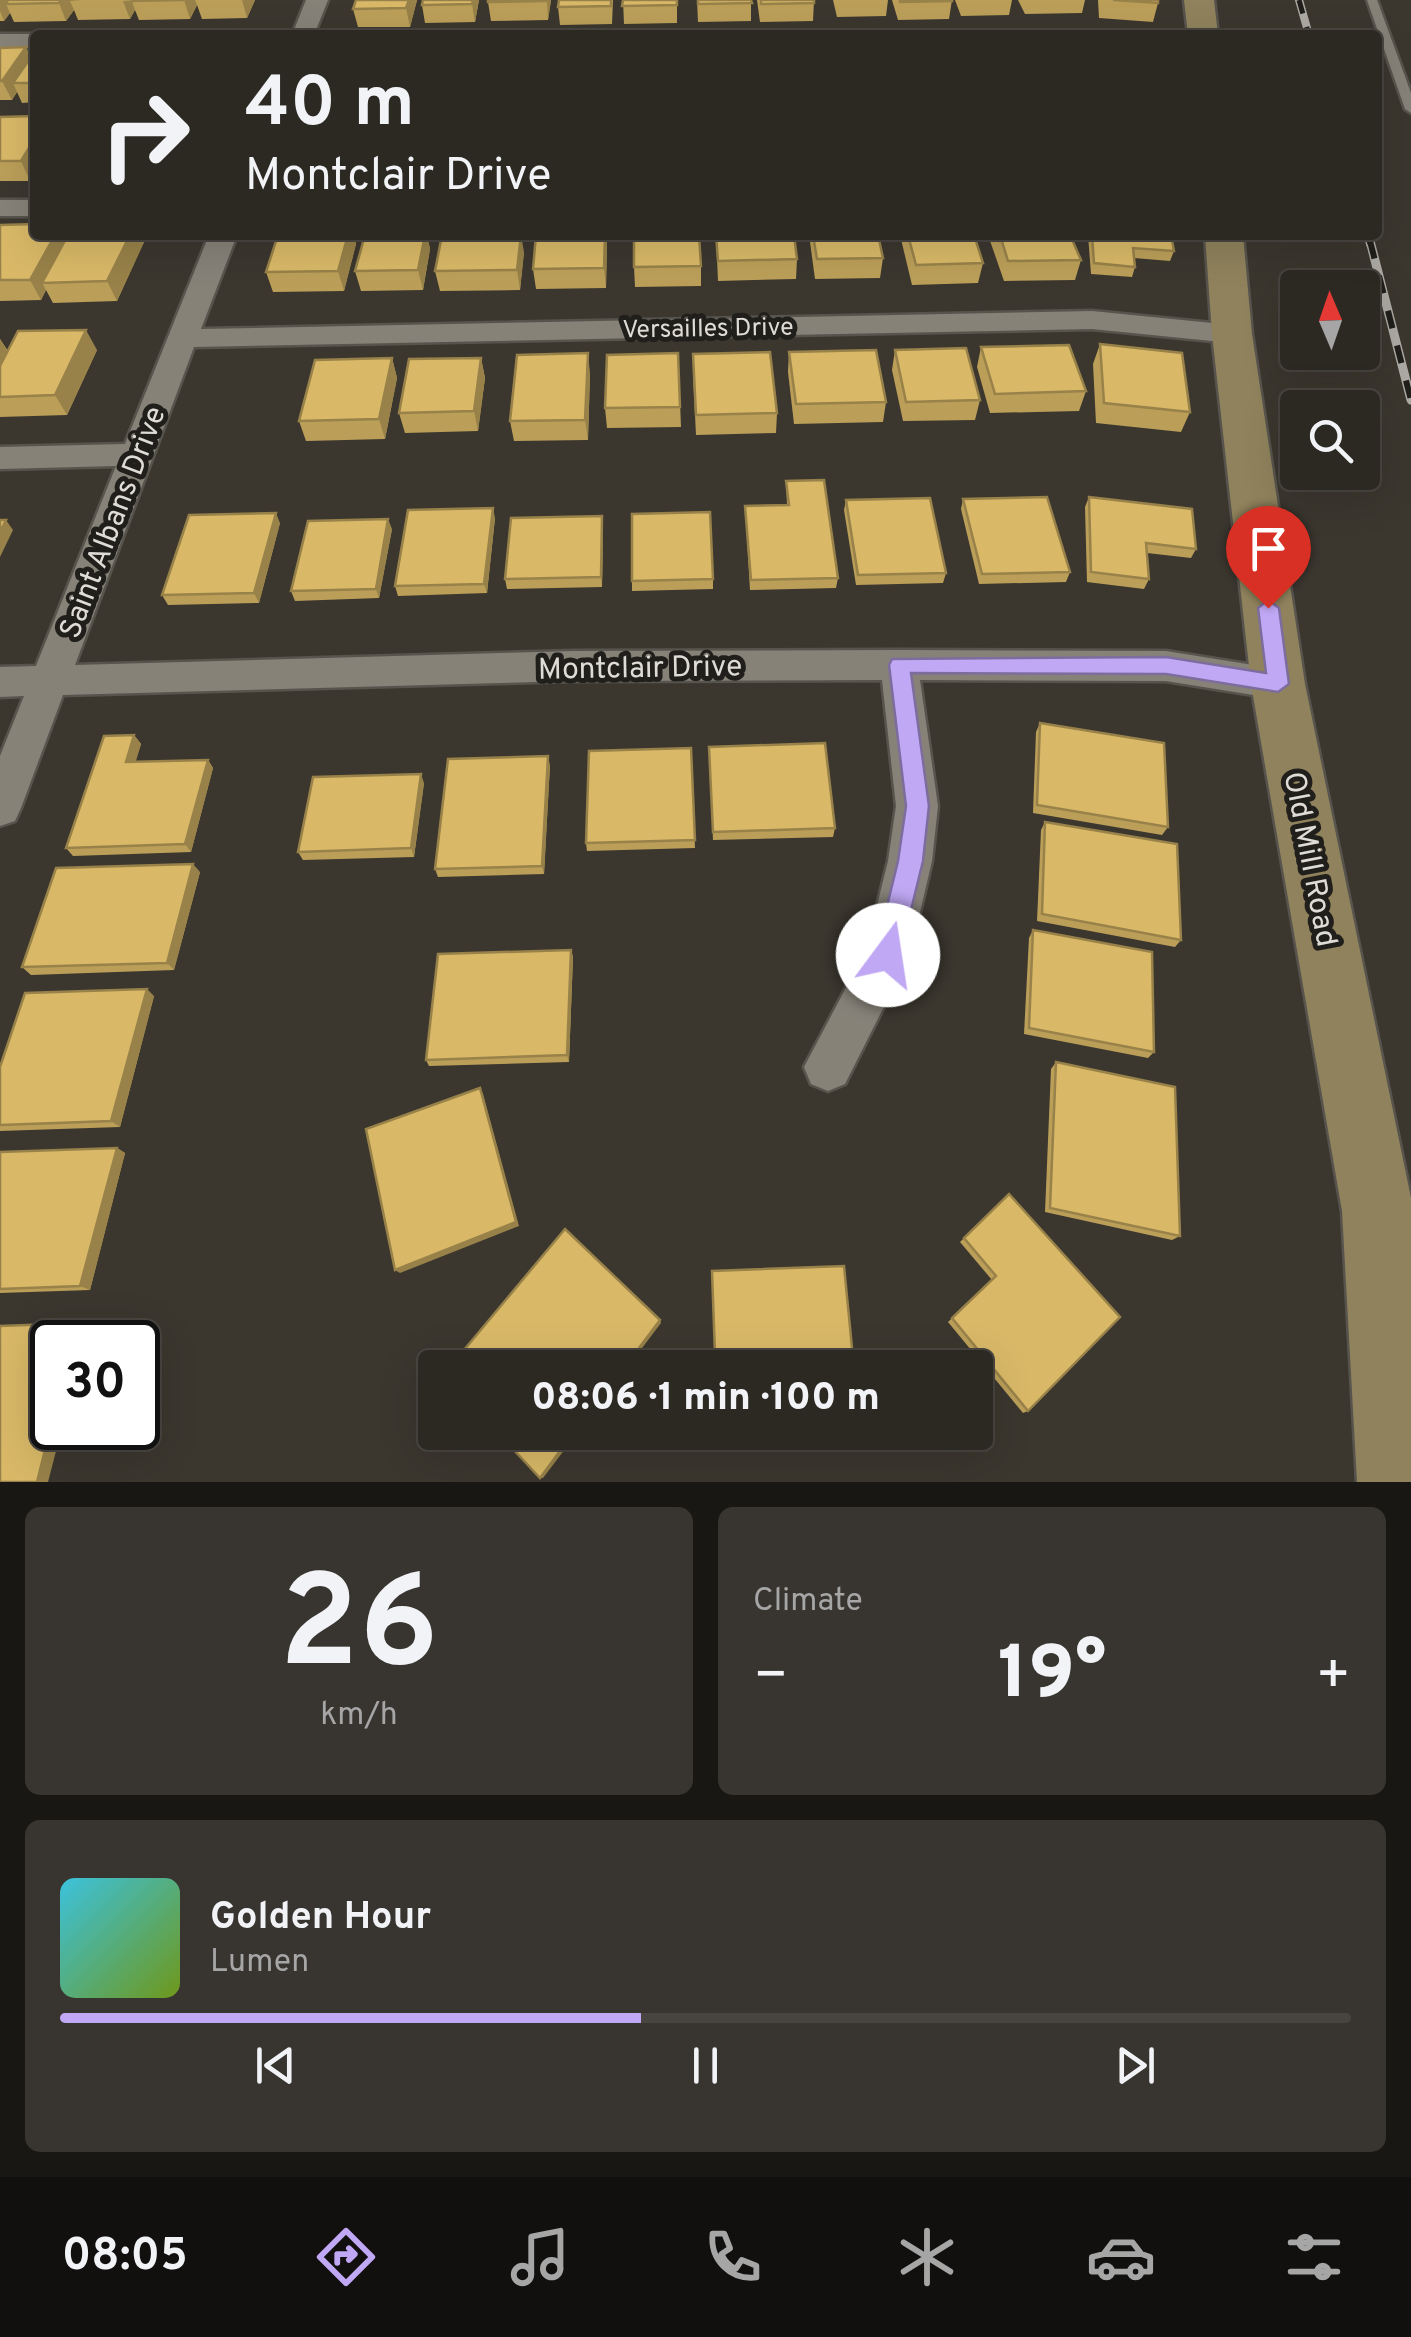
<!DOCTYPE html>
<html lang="en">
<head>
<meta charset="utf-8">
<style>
  :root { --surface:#2c2923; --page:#383530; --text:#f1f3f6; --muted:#a6a6a6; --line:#484541; --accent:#c0a8f4 }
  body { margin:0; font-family:Overpass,sans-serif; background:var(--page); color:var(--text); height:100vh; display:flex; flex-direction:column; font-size:38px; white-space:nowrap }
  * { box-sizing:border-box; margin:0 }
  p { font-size:32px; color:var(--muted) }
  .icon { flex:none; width:55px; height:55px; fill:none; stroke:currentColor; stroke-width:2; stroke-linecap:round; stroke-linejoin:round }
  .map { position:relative; height:1482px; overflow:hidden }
  .details { display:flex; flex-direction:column; gap:25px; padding:25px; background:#181713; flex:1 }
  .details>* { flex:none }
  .hud { position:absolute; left:30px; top:30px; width:1352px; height:210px; border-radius:10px; box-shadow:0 10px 40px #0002,0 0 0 2px var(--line); background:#2c2923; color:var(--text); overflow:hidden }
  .needle { width:65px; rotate:358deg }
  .controls { position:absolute; left:1280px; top:270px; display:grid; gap:20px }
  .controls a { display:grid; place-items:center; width:100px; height:100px; border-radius:10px; background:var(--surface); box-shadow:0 10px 40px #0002,0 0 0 2px var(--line); font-size:50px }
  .speed { position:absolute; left:30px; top:1320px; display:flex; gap:20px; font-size:50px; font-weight:700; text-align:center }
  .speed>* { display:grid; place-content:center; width:130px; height:130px; border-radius:50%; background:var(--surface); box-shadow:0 10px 40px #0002,0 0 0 2px var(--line); line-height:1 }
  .speed .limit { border:5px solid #111; border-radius:15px; background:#fff; color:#111 }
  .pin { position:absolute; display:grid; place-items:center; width:85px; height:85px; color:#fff; margin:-102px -42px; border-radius:50% 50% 50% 0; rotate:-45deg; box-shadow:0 0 10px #0007 }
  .pin .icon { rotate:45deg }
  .me { position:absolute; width:110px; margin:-55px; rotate:14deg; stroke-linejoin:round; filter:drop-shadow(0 0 8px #0008) }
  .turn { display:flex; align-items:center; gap:35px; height:210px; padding:0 50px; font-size:45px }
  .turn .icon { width:130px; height:130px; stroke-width:2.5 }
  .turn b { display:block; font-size:70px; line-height:85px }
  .big { font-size:75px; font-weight:800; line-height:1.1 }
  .details .card { flex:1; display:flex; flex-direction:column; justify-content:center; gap:15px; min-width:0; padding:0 35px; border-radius:15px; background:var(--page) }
  .details .dial { align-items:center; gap:0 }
  .dial b { font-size:130px; line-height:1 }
  .song { display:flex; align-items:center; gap:30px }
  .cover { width:120px; height:120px; border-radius:15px; background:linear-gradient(135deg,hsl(190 70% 55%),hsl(80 70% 35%)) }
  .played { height:10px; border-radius:5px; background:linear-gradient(90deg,var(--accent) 45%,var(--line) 45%) }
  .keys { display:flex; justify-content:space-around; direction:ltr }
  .heat { display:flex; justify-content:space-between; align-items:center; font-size:55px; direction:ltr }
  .details .tiles { flex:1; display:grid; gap:25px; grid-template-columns:1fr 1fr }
  .card:last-child { grid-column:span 2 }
  .trip { position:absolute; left:418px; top:1350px; width:575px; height:100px; border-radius:10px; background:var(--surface); box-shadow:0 10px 40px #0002,0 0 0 2px var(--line); font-weight:800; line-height:100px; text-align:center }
  .dock { display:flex; height:160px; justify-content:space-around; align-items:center; background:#12100e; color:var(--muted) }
  .dock .icon { width:70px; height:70px }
  .dock .on { color:var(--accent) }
  .dock b { font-size:45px; color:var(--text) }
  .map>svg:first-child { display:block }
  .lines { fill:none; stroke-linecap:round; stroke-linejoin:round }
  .lane-casing { stroke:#57544d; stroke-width:5 }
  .street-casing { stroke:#57544d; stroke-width:5 }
  .secondary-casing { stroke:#57544d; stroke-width:5 }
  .lane { fill:#868278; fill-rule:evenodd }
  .street { fill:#868278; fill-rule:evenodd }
  .secondary { fill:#8f825c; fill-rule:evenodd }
  .rail-far1-casing { stroke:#adaaa4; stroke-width:8 }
  .rail-casing { stroke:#adaaa4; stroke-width:9 }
  .rail-far1 { stroke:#201f1b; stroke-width:5; stroke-dasharray:14; stroke-linecap:butt }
  .rail { stroke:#201f1b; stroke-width:6; stroke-dasharray:18; stroke-linecap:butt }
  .wall { fill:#bb9f59 }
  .shaded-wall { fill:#988249 }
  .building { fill:#d9b968; stroke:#988249; stroke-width:2.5 }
  .route { fill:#c0a8f4; stroke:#7d6d9f; stroke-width:2.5 }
  .labels { text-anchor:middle; stroke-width:10; stroke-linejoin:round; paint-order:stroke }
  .far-street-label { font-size:25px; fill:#dfdcd7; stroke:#201f1b }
  .street-label { font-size:30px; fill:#dfdcd7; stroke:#201f1b }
</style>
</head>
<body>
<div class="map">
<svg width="1411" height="1482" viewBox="0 0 1411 1482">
  <rect width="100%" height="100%" fill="#3b372f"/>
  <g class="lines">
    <g class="lane-casing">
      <path id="lane" d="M1367,0H1377L1411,93V113L1405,109Z"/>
    </g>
    <g class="street-casing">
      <g id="street">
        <path d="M306,0H328L314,35H292Z"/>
        <path d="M0,34H35L38,35L35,48H0Z"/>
        <rect x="0" y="200" width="35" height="16"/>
        <path d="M209,235H237L201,329L1092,311L1232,325L1242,328L1247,334L1242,340L1232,343L1092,329L194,347L75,665L574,651L899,650L1166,651L1278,669L1292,673L1297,684L1292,695L1278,699L1166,681L920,680L938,806L932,861L910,955L845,1084L828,1091L811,1084L804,1067L866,950L888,861L896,806L882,680L574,681L63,695L21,808L15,821L0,826V756L24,696L0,697V667L36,666L116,466L0,469V447L125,444Z"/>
      </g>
    </g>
    <g class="secondary-casing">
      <g id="secondary">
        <path d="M1184,0H1214L1218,35H1188Z"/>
        <path d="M1205,235H1243L1252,334L1305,684L1411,1198V1482H1357L1342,1211L1251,684L1212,334Z"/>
      </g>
    </g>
    <use href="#lane" class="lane"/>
    <use href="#street" class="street"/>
    <use href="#secondary" class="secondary"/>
    <g class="rail-far1-casing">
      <g id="rail-far1">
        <path d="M1299,0L1309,35"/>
        <path d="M1368,235L1370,244"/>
      </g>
    </g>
    <g class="rail-casing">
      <path id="rail" d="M1370,241L1411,400"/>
    </g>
    <use href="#rail-far1" class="rail-far1"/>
    <use href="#rail" class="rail"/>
  </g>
  <g class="wall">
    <path d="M0,0H255L247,18L202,19L197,5L190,19L139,20L135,10L130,19L78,20L74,10L66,21L14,22L10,13L4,21H0Z"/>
    <path d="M356,0H417L410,27H358L353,9Z"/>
    <path d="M423,0H479L475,22L425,23L422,5Z"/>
    <path d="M551,0L548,20L491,21L488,2Z"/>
    <path d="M613,0L612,24L560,25L558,7Z"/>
    <path d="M623,0H677V23L624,24Z"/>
    <path d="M697,0H751V21L698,22Z"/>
    <path d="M757,0H814L813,21L760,22Z"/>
    <path d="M833,0H888L886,16L837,17Z"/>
    <path d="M892,0H952L949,19L898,20Z"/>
    <path d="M955,0H1012L1009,15L961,16Z"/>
    <path d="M1018,0H1085L1082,13L1025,14Z"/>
    <path d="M1098,0H1158V3L1153,22L1099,18Z"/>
    <path d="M26,47L30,57L35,51V102L22,103L17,92L12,100H0V48Z"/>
    <path d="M35,116V173L30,181H0V117Z"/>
    <path d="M0,225L35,235H141L144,242L117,301L53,303L46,290L41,300L0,301Z"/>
    <path d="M278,235H354L356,244L344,291L273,292L266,272Z"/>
    <path d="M365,235H427L430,249L423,290L361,291L355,271Z"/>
    <path d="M716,235H794L797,259L796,279L718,281Z"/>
    <path d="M810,235H878L883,258L880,278L815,279L810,242Z"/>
    <path d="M900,235H974L983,263L978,283L912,285Z"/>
    <path d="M988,235H1070L1081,260L1075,280L1004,281Z"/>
    <path d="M1088,235H1171L1174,251L1170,261L1134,258L1135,267L1132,277L1091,274Z"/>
    <path d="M607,241L606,288L536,289L533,269Z"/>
    <path d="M524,252L520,290L440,291L435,271Z"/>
    <path d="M701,266V286L635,287L634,267Z"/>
    <path d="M0,339L8,351L97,350L67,415L0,417Z"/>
    <path d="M1100,344L1190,412L1181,432L1096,423L1093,364Z"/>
    <path d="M981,347L1086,391L1079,411L990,413L977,367Z"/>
    <path d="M895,350L980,400L975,420L903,421L892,370Z"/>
    <path d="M789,352L886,402L883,422L794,424L788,372Z"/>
    <path d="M678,353L681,427L607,428L605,408Z"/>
    <path d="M392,358L397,378L385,439L306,441L299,421Z"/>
    <path d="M481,358L485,378L478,431L405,433L399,413Z"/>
    <path d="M590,373L588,440L514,441L510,421Z"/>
    <path d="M693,374L777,413L776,433L696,435Z"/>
    <path d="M786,481L838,578L836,588L750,590L745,506L787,505Z"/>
    <path d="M1089,497L1196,549L1191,558L1147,553L1149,579L1144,589L1087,582L1085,507Z"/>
    <path d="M963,499L1070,572L1066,582L979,584L961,509Z"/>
    <path d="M846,500L946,573L943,583L856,585L844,510Z"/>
    <path d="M495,518L487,593L398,596L395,586Z"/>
    <path d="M280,523L259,603L168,605L162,595Z"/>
    <path d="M603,526L602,587L507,589L505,579Z"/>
    <path d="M392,529L379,598L295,601L291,591Z"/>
    <path d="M713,579V589L632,591V581Z"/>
    <path d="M1040,723L1168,827L1162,835L1033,813L1036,732Z"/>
    <path d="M134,735L141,744L135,762L208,760L213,768L191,852L73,856L66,848Z"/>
    <path d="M709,747L835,828L833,837L713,840Z"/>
    <path d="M691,748L695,848L587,851L586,843Z"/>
    <path d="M550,765L544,874L438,877L435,869Z"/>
    <path d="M424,783L414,857L303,860L298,852Z"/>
    <path d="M1045,822L1181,940L1175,947L1037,921L1041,830Z"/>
    <path d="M200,872L174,970L31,975L22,967Z"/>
    <path d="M1033,930L1154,1052L1148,1058L1024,1034L1029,938Z"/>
    <path d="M571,950L573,957L569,1062L429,1066L426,1060Z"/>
    <path d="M154,996L120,1127L0,1131V1067Z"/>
    <path d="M1056,1062L1180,1236L1172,1240L1045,1212L1051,1069Z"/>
    <path d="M117,1148L125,1153L90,1290L0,1293V1152Z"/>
    <path d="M1009,1194L1028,1411L1023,1413L948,1322L992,1280L960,1242Z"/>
  </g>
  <g class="shaded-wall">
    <path d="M0,0H20L6,4L10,13L4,21L0,11Z"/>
    <path d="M61,0H81L70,1L74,10L66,21L59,3Z"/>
    <path d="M141,0L132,1L135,10L130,19L123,1Z"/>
    <path d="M184,0H200H195L197,5L190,19Z"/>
    <path d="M242,0H255L247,18Z"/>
    <path d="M409,0H417L410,27L406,8Z"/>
    <path d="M473,0H479L475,22L472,4Z"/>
    <path d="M547,0H551L548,20L547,1Z"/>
    <path d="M26,47L34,66L13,83L17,92L12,100L2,81Z"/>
    <path d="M35,138V162H34L35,173L30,181L21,161Z"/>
    <path d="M55,235H67L71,243L42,283L46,290L41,300L30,280Z"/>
    <path d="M130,235H141L144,242L117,301L107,281Z"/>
    <path d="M348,235H354L356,244L344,291L338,271Z"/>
    <path d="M425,235H427L430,249L423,290L418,270Z"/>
    <path d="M521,235L524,252L520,290L517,270Z"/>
    <path d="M605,235H606L607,241L606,288L604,268Z"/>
    <path d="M86,330L97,350L67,415L55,395Z"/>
    <path d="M0,339L12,359L0,382Z"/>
    <path d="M588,353L590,373L588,440L585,420Z"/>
    <path d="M392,358L397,378L385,439L379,419Z"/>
    <path d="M481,358L485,378L478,431L474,411Z"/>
    <path d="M493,508L495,518L487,593L484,584Z"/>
    <path d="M276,513L280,523L259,603L254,593Z"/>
    <path d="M602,516L603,526L602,587L601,577Z"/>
    <path d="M388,519L392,529L379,598L376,589Z"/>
    <path d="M6,520L13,530L0,557V532Z"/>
    <path d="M134,735L141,744L133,771L126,762Z"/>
    <path d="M548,756L550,765L544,874L542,866Z"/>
    <path d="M208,760L213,768L191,852L185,844Z"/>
    <path d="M421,774L424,783L414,857L411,848Z"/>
    <path d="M193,864L200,872L174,970L167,963Z"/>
    <path d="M571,950L573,957L569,1062L567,1055Z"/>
    <path d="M147,989L154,996L120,1127L111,1121Z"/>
    <path d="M480,1088L483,1094L519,1226L400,1273L395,1270Z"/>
    <path d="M117,1148L125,1153L90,1290L80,1286Z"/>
    <path d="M660,1320L661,1323L627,1368H624Z"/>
    <path d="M78,1323L88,1326L84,1342H73Z"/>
    <path d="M52,1422V1428H62L48,1482H37Z"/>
    <path d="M574,1432H578L543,1478H540Z"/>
  </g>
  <g class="building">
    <path d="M8,0H61L59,3L6,4Z"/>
    <path d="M133,0H184L132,1Z"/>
    <path d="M356,0H409L406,8L353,9Z"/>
    <path d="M423,0H473L472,4L422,5Z"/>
    <path d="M488,0H547V1L488,2Z"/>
    <path d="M559,0H611V6L558,7Z"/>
    <path d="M623,0H677V5L622,6Z"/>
    <path d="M698,0H751L752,3L698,4Z"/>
    <path d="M761,0H814V3L761,4Z"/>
    <path d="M900,0H952V1L900,2Z"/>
    <path d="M1113,0H1158V3Z"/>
    <path d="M1061,32L1062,35H1010L1009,33Z"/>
    <path d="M26,47L2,81H0V48Z"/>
    <path d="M35,51V83H13Z"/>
    <path d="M35,116V138L21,161H0V117Z"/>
    <path d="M35,224V235H55L30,280H0V225Z"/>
    <path d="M68,235H130L107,281L42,283Z"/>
    <path d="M278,235H348L338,271L266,272Z"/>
    <path d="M365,235H425L418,270L355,271Z"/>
    <path d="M442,235H521L517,270L435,271Z"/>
    <path d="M536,235H605L604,268L533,269Z"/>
    <path d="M634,235H699L701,266L634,267Z"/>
    <path d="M716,235H794L797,259L718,261Z"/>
    <path d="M813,235H878L883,258L817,259Z"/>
    <path d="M908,235H974L983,263L916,265Z"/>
    <path d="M1000,235H1070L1081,260L1008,261Z"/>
    <path d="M1092,235H1171L1174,251L1133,248L1135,267L1094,263Z"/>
    <path d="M86,330L55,395L0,397V366L18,331Z"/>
    <path d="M1100,344L1182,353L1190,412L1104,403Z"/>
    <path d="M1069,345L1086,391L995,394L981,347Z"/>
    <path d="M966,348L980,400L906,402L895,350Z"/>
    <path d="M876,350L886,402L796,404L789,352Z"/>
    <path d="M770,352L777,413L696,415L693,354Z"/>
    <path d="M588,353L585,420L510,421L517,355Z"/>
    <path d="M678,353L680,407L605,408L607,355Z"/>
    <path d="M392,358L379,419L299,421L315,360Z"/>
    <path d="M481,358L474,411L399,413L409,359Z"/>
    <path d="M824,480L838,578L751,580L745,506L789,505L786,481Z"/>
    <path d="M1047,497L1070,572L982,574L963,499Z"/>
    <path d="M1089,497L1192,509L1196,549L1146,543L1149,579L1091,572Z"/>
    <path d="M930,498L946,573L858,575L846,500Z"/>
    <path d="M493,508L484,584L395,586L408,510Z"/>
    <path d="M710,512L713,579L632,581V514Z"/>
    <path d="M276,513L254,593L162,595L189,515Z"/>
    <path d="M602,516L601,577L505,579L511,518Z"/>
    <path d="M388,519L376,589L291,591L308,521Z"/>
    <path d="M0,520H6L0,532Z"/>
    <path d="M1040,723L1164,743L1168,827L1037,805Z"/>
    <path d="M134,735L126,762L208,760L185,844L66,848L104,736Z"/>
    <path d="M825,743L835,828L713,832L709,747Z"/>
    <path d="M691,748L695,840L586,843L589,751Z"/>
    <path d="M548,756L542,866L435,869L448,759Z"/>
    <path d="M421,774L411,848L298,852L313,777Z"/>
    <path d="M1045,822L1177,844L1181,940L1042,914Z"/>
    <path d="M193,864L167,963L22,967L56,868Z"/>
    <path d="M1033,930L1152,952L1154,1052L1029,1028Z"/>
    <path d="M571,950L567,1055L426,1060L438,954Z"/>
    <path d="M147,989L111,1121L0,1125V1067L25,993Z"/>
    <path d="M1056,1062L1175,1087L1180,1236L1050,1208Z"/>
    <path d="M480,1088L516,1222L395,1270L366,1129Z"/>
    <path d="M117,1148L80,1286L0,1289V1152Z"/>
    <path d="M1009,1194L1120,1317L1028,1411L952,1318L996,1276L964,1238Z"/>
    <path d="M565,1229L660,1320L624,1368H449Z"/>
    <path d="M844,1266L854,1368H684L683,1355L715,1354L712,1271Z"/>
    <path d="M78,1323L73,1342H52V1422L37,1482H0V1326Z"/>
    <path d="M497,1432H574L540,1478Z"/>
  </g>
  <path class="route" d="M1268,600L1279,608L1289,684L1278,692L1166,674L911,673L929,806L923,861L900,955L897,963L888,967L878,963L875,955L898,861L906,806L889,665L892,659L1166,657L1266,673L1258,608Z"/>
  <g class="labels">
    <g class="far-street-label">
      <text transform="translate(708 327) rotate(-1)" y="9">Versailles Drive</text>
    </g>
    <g class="street-label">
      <text transform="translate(112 522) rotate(-69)" y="10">Saint Albans Drive</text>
      <text transform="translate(640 667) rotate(-1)" y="10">Montclair Drive</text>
      <text transform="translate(1311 859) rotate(79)" y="10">Old Mill Road</text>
    </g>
  </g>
</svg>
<div class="controls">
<a><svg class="needle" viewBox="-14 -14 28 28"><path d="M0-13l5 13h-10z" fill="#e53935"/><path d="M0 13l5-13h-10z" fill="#a6a6a6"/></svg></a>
<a><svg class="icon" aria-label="search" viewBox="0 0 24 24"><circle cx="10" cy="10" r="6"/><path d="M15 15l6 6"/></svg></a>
</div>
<div class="speed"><div class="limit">30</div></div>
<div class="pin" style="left:1268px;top:608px;background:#d93025"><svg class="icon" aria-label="arrive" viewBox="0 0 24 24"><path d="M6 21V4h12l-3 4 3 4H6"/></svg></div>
<svg class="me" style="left:888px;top:955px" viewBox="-20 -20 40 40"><circle r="19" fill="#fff"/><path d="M0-13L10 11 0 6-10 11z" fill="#c0a8f4"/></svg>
<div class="trip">08:06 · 1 min · 100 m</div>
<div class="hud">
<div class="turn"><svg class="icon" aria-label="right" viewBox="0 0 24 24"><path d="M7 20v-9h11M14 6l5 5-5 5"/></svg><div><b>40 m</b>Montclair Drive</div></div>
</div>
</div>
<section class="details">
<div class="tiles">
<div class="card dial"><b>26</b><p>km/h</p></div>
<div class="card"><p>Climate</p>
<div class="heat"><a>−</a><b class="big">19°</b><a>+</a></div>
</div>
<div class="card">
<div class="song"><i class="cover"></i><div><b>Golden Hour</b><p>Lumen</p></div></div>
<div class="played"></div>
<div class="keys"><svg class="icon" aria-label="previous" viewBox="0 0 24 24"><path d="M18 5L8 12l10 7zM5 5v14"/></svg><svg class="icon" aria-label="pause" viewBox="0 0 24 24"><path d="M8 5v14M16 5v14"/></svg><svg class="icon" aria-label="next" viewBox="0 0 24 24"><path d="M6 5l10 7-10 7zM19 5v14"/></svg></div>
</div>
</div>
</section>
<nav class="dock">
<b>08:05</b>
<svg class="icon on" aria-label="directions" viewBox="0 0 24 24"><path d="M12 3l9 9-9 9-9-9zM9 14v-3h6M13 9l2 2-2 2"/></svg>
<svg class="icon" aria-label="music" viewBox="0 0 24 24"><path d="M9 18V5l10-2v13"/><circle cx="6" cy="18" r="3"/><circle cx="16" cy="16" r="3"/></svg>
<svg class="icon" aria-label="phone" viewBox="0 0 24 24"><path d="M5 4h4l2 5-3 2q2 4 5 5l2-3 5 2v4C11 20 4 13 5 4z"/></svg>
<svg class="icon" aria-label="climate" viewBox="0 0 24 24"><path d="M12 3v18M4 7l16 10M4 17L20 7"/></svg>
<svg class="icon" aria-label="car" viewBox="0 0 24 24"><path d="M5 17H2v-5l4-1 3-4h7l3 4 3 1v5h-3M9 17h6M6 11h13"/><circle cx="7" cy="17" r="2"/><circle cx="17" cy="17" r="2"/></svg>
<svg class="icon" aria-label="filters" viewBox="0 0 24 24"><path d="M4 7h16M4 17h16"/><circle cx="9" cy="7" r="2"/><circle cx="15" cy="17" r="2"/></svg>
</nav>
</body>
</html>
